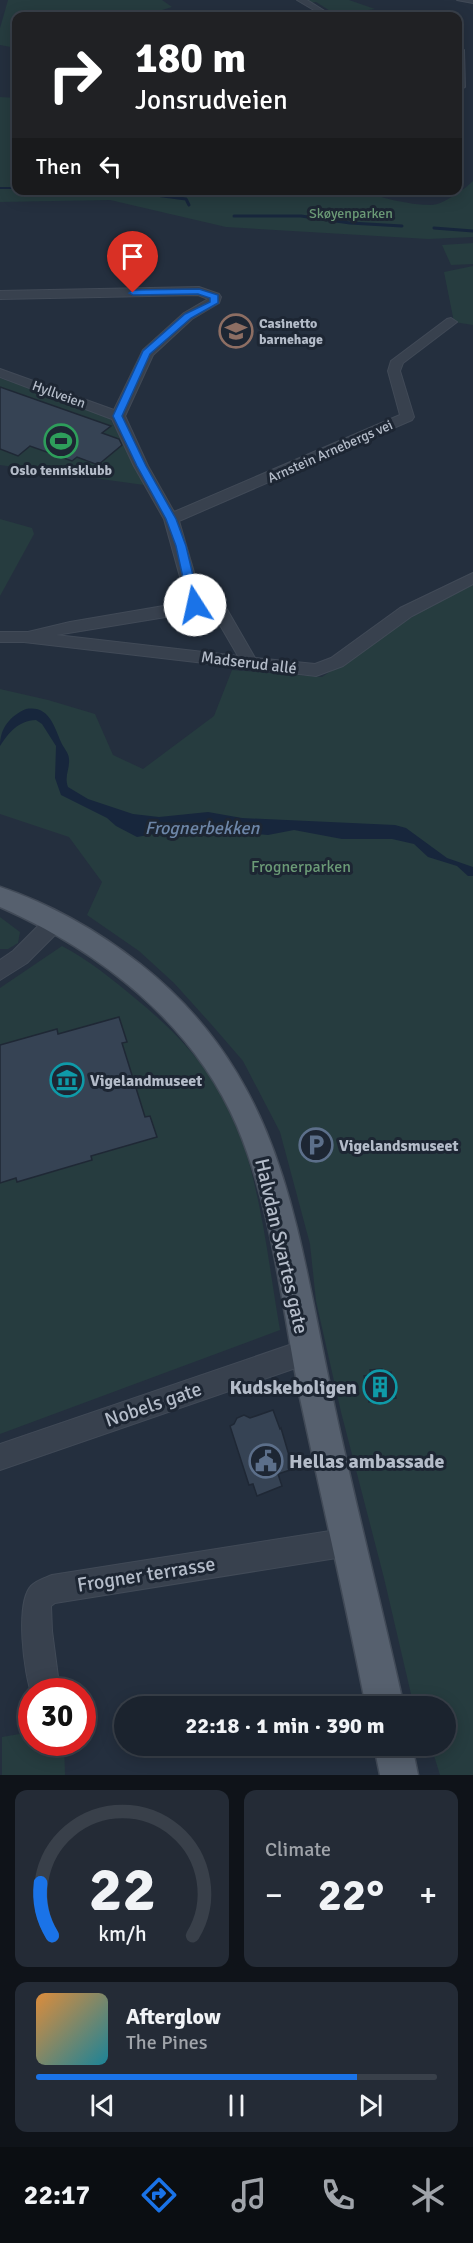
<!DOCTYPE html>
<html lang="en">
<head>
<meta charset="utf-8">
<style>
  :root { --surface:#1b232e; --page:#242b36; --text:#f1f3f6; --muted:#a0a4aa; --line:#39404a; --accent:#1a73e8 }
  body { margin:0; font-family:Signika,sans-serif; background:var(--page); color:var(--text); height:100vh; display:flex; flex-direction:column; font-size:22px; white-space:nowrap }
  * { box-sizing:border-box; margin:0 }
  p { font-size:20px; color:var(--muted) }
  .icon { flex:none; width:33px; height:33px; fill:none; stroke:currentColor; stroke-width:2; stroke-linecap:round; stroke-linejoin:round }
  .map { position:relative; height:1775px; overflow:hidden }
  .sheet { display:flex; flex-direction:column; gap:15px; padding:15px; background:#0f1319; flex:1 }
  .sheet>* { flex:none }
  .guide { position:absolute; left:12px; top:12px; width:450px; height:183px; border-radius:12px; box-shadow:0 3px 15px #0003,0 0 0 2px var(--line); background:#202124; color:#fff; overflow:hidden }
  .speed { position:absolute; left:18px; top:1678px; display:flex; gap:12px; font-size:30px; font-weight:700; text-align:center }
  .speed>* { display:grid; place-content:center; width:78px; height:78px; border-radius:50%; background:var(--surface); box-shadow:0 3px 15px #0003,0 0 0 2px var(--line); line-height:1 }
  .speed .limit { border:9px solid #d22; background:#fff; color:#111 }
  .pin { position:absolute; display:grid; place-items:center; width:51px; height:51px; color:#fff; margin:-62px -26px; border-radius:50% 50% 50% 0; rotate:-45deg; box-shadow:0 0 6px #0007 }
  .pin .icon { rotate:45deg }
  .me { position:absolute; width:66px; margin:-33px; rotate:350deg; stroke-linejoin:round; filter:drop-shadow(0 0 4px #0008) }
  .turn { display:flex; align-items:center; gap:21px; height:126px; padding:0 24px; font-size:27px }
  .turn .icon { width:78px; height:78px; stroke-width:2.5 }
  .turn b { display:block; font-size:42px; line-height:51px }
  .then { display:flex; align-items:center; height:57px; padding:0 24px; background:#0003; gap:12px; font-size:22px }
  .big { font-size:45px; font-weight:700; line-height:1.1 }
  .sheet .widget { flex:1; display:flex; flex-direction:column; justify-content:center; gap:9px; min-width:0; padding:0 21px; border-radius:12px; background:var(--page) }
  .sheet .dial { align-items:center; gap:0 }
  .dial svg { height:156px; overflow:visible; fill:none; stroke:var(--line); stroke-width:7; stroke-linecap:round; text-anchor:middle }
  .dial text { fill:var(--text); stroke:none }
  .song { display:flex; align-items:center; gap:18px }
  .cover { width:72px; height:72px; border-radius:9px; background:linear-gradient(135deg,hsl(30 70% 55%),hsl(190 70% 35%)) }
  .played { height:6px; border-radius:3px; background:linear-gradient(90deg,var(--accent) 80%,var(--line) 80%) }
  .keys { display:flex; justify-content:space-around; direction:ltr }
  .heat { display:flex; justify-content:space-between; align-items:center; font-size:33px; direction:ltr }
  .sheet .tiles { flex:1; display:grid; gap:15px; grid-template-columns:1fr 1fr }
  .widget:last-child { grid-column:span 2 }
  .trip { position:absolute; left:114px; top:1696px; width:342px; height:60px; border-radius:30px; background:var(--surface); box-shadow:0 3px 15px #0003,0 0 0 2px var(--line); font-weight:700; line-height:60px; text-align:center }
  .menu { display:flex; height:96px; justify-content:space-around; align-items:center; background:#0b0e12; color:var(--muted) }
  .menu .icon { width:42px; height:42px }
  .menu .current { color:var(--accent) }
  .menu b { font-size:27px; color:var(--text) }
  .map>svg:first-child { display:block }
  .green { fill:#263c3f }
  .water { fill:#17263c }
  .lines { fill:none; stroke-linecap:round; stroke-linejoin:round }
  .stream-far1 { stroke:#17263c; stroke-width:2 }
  .stream { stroke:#17263c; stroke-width:3 }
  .building { fill:#364354; stroke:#1f2835; stroke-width:1.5 }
  .minor-casing { stroke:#414a57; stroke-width:2 }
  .major-casing { stroke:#414a57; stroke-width:3 }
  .minor { fill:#38414e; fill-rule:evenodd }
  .major { fill:#56606e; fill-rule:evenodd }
  .route { fill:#1a73e8; stroke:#114b97; stroke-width:1.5 }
  .labels { text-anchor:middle; stroke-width:6; stroke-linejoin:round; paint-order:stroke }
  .far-park-label { font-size:14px; fill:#6b9a76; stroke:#1d2633 }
  .far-poi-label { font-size:14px; font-weight:bold; fill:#b4bcc9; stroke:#1d2633; text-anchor:start }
  .far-street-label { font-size:14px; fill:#b4bcc9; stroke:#1d2633 }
  .street-label { font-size:16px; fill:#b4bcc9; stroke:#1d2633 }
  .park-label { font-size:16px; fill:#6b9a76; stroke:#1d2633 }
  .poi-label { font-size:16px; font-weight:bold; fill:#b4bcc9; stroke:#1d2633; text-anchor:start }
  .water-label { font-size:18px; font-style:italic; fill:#6d86a8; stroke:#1d2633 }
  .near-street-label { font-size:20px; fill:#b4bcc9; stroke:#1d2633 }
  .near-poi-label { font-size:20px; font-weight:bold; fill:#b4bcc9; stroke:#1d2633; text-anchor:end }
</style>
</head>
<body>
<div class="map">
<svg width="473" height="1775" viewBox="0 0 473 1775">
  <rect width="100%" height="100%" fill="#242f3e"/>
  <g class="green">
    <path d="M8,0H162L172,7L142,16H16V48L0,45V28Z"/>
    <path d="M305,0H349L375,9L343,14L345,16L331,15L335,14L316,2L310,3Z"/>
    <path d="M0,97L16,98V190H356C380,197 407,205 432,205C442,205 465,189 473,181V237L428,239L226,227L110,200L0,202Z"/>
    <path d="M473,243V264L451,265L442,245Z"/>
    <path d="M473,266V325L454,322L444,272Z"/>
    <path d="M0,378L109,416L144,485L0,465Z"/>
    <path d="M0,519L32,528L34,534L0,596Z"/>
    <path d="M473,585V1775H440L431,1746H446V1707H414L384,1578L341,1412L316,1301L310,1244L280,1132L243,1061L211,1024L174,983L139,951L87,915L102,882L69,837L0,814V689L48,700L95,714L113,755L143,769L214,716L232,670L322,677L436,601Z"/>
    <path d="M0,917L20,932L18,943L8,949H0Z"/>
    <path d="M62,946C89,960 112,979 136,999C174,1030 210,1067 231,1113C260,1175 268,1262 280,1330L0,1434V988Z"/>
    <path d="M31,1732L32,1743H64L65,1775H2V1737Z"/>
  </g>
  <path class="water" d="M26,709C49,705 54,726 61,742C63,747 69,753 69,759C70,769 64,776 68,787L88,799L133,814L159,817L208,812L242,818L395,825L406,828L447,858L473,867V876H468L457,866L428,857L414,844L392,839H342L294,830L268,835L203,829L176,830L137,837L116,826L107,818L61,795L55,778L56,746L42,724L36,720C18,721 9,732 0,746C0,728 10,716 26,709Z"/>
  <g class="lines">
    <g class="stream-far1">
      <path d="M0,188H16"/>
      <path d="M98,190L153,194"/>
    </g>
    <g class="stream">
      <path d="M133,192L186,199L189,205"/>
      <path d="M234,216H301L350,223L402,226"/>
      <path d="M434,228L473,231"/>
    </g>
  </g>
  <g class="building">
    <path d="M0,387L111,426L102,433L119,439L122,445L98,465L77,457L72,461L30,446L18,456L0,449Z"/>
    <path d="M119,1017L127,1042L122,1043L145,1117L150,1116L157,1137L91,1156L92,1160L17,1182L16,1178L0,1183V1045L57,1029L58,1034Z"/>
    <path d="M382,1369L383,1373L391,1372L396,1398L369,1402L364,1376L371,1375L370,1370Z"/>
    <path d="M273,1410L280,1429L281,1428L293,1469L278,1474L282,1486L257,1496L253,1484L249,1485L230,1426L234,1424L237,1418L244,1415L250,1418Z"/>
  </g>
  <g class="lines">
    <g class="minor-casing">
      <g id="minor">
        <path d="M297,0H307L331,15L324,16Z"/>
        <path d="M457,0H473V3Z"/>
        <path d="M460,47L464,50L465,87L460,90L458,89V48Z"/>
        <path d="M199,287L219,294L221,297L219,303L192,319L153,355L125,416L148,466L174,512L400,415L388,371L391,361L447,319L451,318L457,322L403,363L400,371L414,417L412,420L179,521L202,600L218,602L225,606L255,658L315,664L331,658L400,608L473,573V584L412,616L343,666L316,676L24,642H0V632H28L70,622L187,602L164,519L134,466L112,419L0,377V369L114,410L143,350L184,313L208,299L198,295L0,299V291ZM195,610L213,613L238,656L56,635L178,615Z"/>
        <path d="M56,913L63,915L66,921L63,927L27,963L0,980V960L13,951L49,915Z"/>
        <path d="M307,1339L316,1343L320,1352L316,1361L0,1470V1444Z"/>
        <path d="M349,1528L359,1532L363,1542L359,1552L349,1556L55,1603L51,1606L52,1631L60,1692H32V1695C24,1674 15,1603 31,1586C37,1580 45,1578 52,1575Z"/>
      </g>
    </g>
    <g class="major-casing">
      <g id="major">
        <path d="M0,887C50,904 98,931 140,964C285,1079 296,1227 332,1395C354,1499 381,1603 404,1707H366C346,1604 322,1501 300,1398C282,1307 273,1212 237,1126C193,1023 100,951 0,907Z"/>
        <path d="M374,1746H412L418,1775H380Z"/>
      </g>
    </g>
    <use href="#minor" class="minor"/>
    <use href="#major" class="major"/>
  </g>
  <path class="route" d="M199,289L218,295V303L191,318L150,354L122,416L146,466L176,519L186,546L200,605L195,609L189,605L176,546L166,519L137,466L113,416L143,351L185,314L210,302V298L198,294L133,295L129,293L133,290Z"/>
  <defs>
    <g id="school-ring" transform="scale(1.725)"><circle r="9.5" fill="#1d2633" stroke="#8d6e63" stroke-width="1.5"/><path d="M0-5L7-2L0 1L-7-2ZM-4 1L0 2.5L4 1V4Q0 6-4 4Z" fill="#8d6e63"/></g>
    <g id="stadium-ring" transform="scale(1.725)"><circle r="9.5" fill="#1d2633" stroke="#2e9e5b" stroke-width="1.5"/><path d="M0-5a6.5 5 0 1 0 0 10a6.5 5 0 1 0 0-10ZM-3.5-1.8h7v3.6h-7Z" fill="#2e9e5b"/></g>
    <g id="museum-ring" transform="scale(1.725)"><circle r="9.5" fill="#1d2633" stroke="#0f9aa8" stroke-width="1.5"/><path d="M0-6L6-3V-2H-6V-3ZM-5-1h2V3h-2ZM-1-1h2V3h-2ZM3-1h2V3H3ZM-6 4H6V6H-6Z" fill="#0f9aa8"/></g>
    <g id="parking-ring" transform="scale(1.725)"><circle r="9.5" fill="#1d2633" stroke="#5c6f8a" stroke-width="1.5"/><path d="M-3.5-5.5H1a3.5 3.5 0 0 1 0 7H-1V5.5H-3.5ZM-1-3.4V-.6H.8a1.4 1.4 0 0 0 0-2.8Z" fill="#5c6f8a"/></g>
    <g id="building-ring" transform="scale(1.725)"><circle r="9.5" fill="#1d2633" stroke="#0f9aa8" stroke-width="1.5"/><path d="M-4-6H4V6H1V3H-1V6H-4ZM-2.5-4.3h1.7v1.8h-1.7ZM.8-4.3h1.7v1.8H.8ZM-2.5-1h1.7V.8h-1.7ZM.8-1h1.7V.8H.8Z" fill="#0f9aa8"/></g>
    <g id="civic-ring" transform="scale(1.725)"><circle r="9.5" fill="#1d2633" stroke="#5c6f8a" stroke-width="1.5"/><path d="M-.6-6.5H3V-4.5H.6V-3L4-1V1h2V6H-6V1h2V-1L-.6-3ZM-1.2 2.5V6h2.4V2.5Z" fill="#5c6f8a"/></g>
  </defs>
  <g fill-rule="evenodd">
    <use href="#school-ring" x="236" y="331"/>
    <use href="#stadium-ring" x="61" y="441"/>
    <use href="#museum-ring" x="67" y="1080"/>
    <use href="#parking-ring" x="316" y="1145"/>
    <use href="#building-ring" x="380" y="1387"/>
    <use href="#civic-ring" x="266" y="1461"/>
  </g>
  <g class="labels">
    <g class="far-park-label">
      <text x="351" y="218">Skøyenparken</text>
    </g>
    <g class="far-poi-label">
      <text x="259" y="328">Casinetto<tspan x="259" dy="16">barnehage</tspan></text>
      <text x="61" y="475" text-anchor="middle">Oslo tennisklubb</text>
    </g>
    <g class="far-street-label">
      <text transform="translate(59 394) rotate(20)" y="5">Hyllveien</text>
      <text transform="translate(330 451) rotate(-24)" y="5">Arnstein Arnebergs vei</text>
    </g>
    <g class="street-label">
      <text transform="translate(249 662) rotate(7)" y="6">Madserud allé</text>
    </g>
    <g class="park-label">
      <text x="301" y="872">Frognerparken</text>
    </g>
    <g class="poi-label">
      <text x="90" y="1086">Vigelandmuseet</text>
      <text x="339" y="1151">Vigelandsmuseet</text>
    </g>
    <g class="water-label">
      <text x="202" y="834">Frognerbekken</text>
    </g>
    <g class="near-street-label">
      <text transform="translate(282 1246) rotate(77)" y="7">Halvdan Svartes gate</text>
      <text transform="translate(153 1404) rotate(-19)" y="7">Nobels gate</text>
      <text transform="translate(146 1574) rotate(-9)" y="7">Frogner terrasse</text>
    </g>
    <g class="near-poi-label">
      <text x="357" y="1394">Kudskeboligen</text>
      <text x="289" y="1468" text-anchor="start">Hellas ambassade</text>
    </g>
  </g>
</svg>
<div class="speed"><div class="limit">30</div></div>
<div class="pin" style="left:133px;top:293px;background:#d93025"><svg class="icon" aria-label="arrive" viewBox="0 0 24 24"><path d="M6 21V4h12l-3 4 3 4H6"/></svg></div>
<svg class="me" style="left:195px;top:605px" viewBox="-20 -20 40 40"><circle r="19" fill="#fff"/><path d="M0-13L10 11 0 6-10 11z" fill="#1a73e8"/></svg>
<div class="trip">22:18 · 1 min · 390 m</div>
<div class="guide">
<div class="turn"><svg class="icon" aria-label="right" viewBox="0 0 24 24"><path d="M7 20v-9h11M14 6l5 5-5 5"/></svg><div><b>180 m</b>Jonsrudveien</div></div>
<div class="then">Then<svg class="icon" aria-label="left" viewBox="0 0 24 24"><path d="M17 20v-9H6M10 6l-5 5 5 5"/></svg></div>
</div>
</div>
<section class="sheet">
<div class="tiles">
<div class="widget dial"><svg viewBox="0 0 100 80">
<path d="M14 69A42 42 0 1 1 86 69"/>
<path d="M14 69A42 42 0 0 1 8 42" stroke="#1a73e8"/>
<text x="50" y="56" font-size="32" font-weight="700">22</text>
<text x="50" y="72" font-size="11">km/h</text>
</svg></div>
<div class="widget"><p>Climate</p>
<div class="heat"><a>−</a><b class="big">22°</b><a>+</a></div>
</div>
<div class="widget">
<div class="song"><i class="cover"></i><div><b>Afterglow</b><p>The Pines</p></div></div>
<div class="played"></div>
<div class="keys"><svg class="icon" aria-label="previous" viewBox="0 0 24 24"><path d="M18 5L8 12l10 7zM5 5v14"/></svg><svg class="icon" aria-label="pause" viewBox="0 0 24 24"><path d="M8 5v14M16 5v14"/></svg><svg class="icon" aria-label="next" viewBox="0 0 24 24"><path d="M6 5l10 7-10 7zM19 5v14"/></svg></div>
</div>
</div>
</section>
<nav class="menu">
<b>22:17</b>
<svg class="icon current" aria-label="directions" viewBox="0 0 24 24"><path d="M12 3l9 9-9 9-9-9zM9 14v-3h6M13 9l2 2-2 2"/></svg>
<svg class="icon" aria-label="music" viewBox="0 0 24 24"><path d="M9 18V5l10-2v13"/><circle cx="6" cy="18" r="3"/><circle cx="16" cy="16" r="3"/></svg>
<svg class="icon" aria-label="phone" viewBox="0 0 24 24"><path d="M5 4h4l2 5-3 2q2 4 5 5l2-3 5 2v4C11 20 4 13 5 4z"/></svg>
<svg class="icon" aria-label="climate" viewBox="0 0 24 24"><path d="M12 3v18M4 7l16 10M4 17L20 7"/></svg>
</nav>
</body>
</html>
